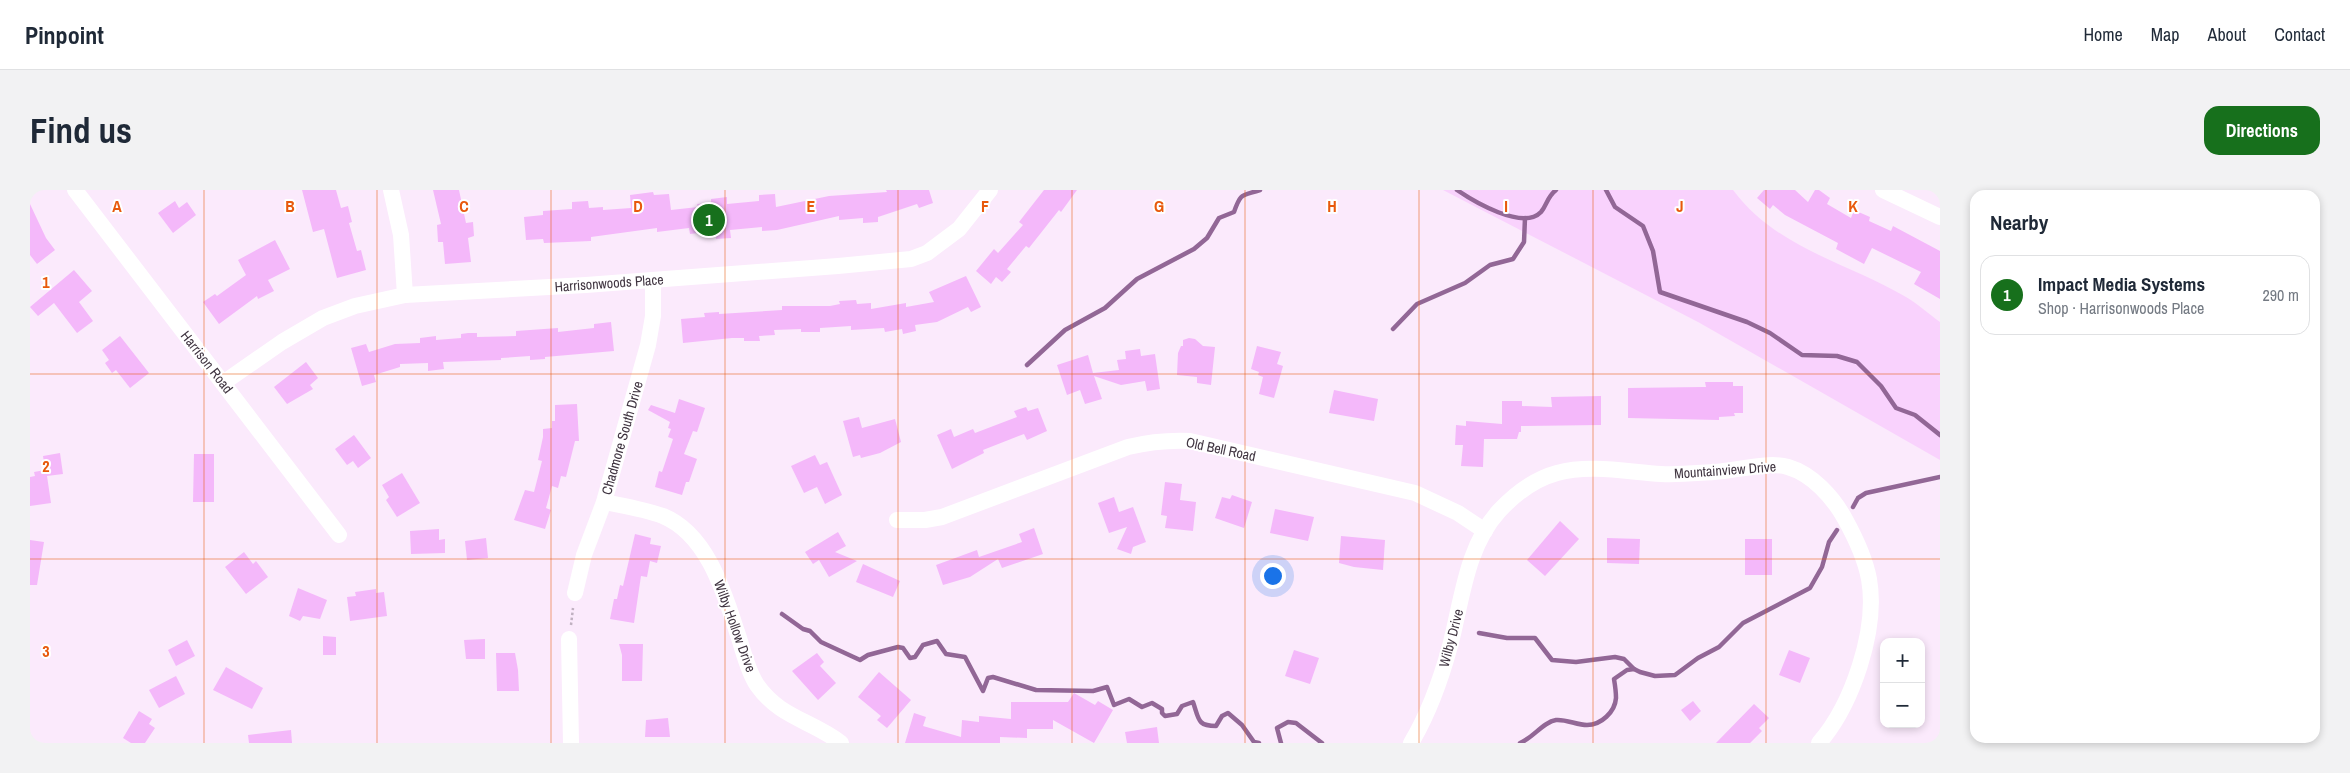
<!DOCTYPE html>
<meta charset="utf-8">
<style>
:root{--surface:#fff;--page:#f2f2f3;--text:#1f2937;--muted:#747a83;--line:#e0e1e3;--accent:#17701c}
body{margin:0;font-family:"Archivo Narrow",sans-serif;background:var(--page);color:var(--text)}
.controls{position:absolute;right:15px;bottom:15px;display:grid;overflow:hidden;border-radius:10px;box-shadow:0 2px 8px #0003}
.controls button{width:45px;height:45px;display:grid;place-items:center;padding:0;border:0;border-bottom:1px solid var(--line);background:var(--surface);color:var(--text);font:25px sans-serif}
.you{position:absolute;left:1242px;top:385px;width:18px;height:18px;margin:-12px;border:4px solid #fff;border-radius:50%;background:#1a73e8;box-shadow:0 0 0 8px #1a73e833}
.badge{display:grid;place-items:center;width:32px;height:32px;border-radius:50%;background:var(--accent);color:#fff;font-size:16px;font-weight:700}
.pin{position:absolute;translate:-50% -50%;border:2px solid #fff;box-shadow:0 1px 5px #0006}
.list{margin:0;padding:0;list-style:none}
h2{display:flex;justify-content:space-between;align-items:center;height:65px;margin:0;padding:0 20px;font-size:21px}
h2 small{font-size:16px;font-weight:400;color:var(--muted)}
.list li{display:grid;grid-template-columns:32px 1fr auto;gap:15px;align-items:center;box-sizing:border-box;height:80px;margin:0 10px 10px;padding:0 10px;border:1px solid var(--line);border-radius:15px}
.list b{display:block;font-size:19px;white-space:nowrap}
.list p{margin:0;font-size:16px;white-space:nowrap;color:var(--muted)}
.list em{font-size:16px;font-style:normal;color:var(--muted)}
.map{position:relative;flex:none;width:1910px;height:553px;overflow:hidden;border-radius:15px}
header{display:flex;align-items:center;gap:30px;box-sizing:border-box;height:70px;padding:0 25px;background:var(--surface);border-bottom:1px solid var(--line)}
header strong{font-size:24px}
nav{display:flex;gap:28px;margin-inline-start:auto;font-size:18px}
.intro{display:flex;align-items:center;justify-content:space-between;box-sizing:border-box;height:120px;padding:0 30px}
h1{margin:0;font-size:35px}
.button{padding:12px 22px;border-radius:15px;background:var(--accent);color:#fff;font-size:18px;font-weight:700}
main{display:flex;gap:30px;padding:0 30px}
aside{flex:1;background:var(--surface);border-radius:15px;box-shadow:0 2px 8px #0003}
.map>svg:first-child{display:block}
</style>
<header>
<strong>Pinpoint</strong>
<nav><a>Home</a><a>Map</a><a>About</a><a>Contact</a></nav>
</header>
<div class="intro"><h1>Find us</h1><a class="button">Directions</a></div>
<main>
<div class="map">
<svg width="1910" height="553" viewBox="0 0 1910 553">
<rect width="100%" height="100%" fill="#fbeafc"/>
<path fill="#f9d2fd" d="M1413,0H1703C1747,59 1817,72 1876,107C1888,114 1899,124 1910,132V270L1668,132Z"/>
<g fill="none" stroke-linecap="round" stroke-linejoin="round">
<g stroke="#926796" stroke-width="4.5">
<path d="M1427,0C1443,11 1493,41 1511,22C1517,15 1517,7 1526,0"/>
<polyline points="1576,0 1585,17 1613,36 1623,61 1630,102 1717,132 1740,143 1772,165 1807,166 1827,172 1851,196 1866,218 1885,225 1910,245"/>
<polyline points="1363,139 1387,114 1435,93 1460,75 1483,69 1494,52 1495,28"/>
<path d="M997,175L1035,140L1075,118L1107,89L1164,59L1177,48L1189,28L1204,22C1211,2 1212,6 1230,0"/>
<polyline points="1823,317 1828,308 1836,303 1910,287"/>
<path d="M752,424L773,439L780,441L791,452L830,470L838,465L868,457L873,458L880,468L885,467L893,455L907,451L916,464L935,467L953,501L958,488L963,487L1006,500L1063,501L1077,497L1084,515L1099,509L1112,517L1122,513L1132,519V523L1135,526L1147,524L1152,516L1163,512C1169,529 1167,536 1186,536L1192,526L1198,523L1212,535L1224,552L1229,553"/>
<polyline points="1449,443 1477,448 1505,448 1522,470 1546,472 1585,467 1594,469 1604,479 1610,482 1625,486 1645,485 1668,468 1689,457 1713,433 1780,398 1792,377 1799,352 1807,340"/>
<polyline points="1251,553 1247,538 1258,532 1266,533 1292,553"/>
<path d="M1490,553C1503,548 1513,532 1526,530C1536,529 1547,535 1557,535C1571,535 1585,522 1586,508C1586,502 1585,495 1584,489L1597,480L1604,479"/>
</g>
</g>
<g fill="#f4b8fa">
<polygon points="272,0 306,0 311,18 318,16 322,32 319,33 327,61 331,60 336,80 307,88 294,39 283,42"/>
<polygon points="403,0 429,0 436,33 443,32 444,46 438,48 441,72 415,74 413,52 408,52 407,35 411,34"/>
<polygon points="856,0 899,0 903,13 889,18 887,14 848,27 848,32 833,33 833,28 809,30 809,26 747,40 732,41 732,37 700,40 701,48 686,49 685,41 660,44 659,38 627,42 627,38 561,47 561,51 514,53 513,49 496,50 494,27 513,25 513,21 542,19 542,12 558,11 559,18 573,17 573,20 601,18 600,5 623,2 624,5 639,4 641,20 668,17 667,14 681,13 681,9 697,7 697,14 729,11 729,5 745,4 746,17 799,6 857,2"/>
<polygon points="1014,0 1047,0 1031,22 1029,20 999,58 996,56 977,79 981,82 972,92 966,87 961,94 946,81 964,59 968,63 993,35 989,32"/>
<polygon points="1734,0 1765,0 1778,12 1785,0 1789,0 1800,8 1797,14 1821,28 1824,20 1840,27 1839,31 1861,41 1863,36 1910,61 1910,109 1884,94 1891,82 1842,58 1834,74 1806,59 1808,53 1755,25 1743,15 1740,19 1727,8"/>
<polygon points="145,11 149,18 157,12 166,25 143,43 128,23"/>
<polygon points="0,14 16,48 25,60 7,74 0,65"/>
<polygon points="245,50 260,79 238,90 244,101 228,109 227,106 189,134 173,112 185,104 187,106 216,85 208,70"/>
<polygon points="44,80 62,101 49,112 63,131 47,143 24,113 8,126 0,117"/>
<polygon points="936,86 951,117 941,122 938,117 907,132 885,135 886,141 873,144 872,139 855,142 854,138 821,140 821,136 790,138 790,142 771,142 771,139 744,140 745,145 729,146 730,151 714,151 714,148 702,148 653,153 651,129 675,127 674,123 689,122 689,124 752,120 752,116 800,116 810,114 809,111 826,110 827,114 841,113 841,119 876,113 876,117 904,112 899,102"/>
<polygon points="581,132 584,161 515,167 515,169 500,170 500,166 471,168 471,170 413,172 414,179 398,181 398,173 370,174 370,177 344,185 346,192 332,196 321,158 336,154 339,162 365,154 390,153 390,148 406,146 406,150 431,148 431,144 438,143 447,143 447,147 486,146 486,141 528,138 528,142 564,138 564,134"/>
<polygon points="90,146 119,183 100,198 86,180 82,183 75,173 79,170 72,160"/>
<polygon points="1159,148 1165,149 1173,156 1185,157 1181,195 1167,193 1167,187 1147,185 1148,163 1151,156 1153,156 1153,150"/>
<polygon points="1227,156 1251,162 1247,174 1253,176 1244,208 1229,204 1233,187 1228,185 1229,182 1221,179"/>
<polygon points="1110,159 1111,166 1125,164 1130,199 1117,201 1115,191 1091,195 1064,186 1072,209 1055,214 1050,200 1037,205 1027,175 1058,165 1063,183 1089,180 1087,170 1096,169 1095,161"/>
<polygon points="276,172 288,188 280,195 283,199 257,214 244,197"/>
<polygon points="1675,192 1703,192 1703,196 1713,196 1713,223 1704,223 1705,226 1689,227 1689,230 1598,228 1598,198 1672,197 1676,197"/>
<polygon points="1304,200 1348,209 1344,231 1299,223"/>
<polygon points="1571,206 1571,235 1491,236 1491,242 1489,242 1487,249 1454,249 1453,277 1431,276 1433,255 1425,255 1426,235 1436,236 1436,231 1472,234 1472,211 1492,211 1492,216 1522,217 1521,207"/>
<polygon points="649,209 675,218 667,242 663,241 654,264 667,269 659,292 656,292 652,305 625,297 629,281 632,282 643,249 638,247 641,239 638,238 640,232 618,220 621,215 645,223"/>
<polygon points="547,214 549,251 545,251 536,287 531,286 528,298 522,296 516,318 521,320 515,339 484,330 495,300 504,302 512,271 508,270 513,247 513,239 522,238 522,231 525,231 525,215"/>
<polygon points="996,217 998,221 1008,218 1017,241 997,250 994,244 953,260 954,263 922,279 907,245 921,239 924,247 943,239 945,243 987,227 984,221"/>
<polygon points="829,227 832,238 865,229 871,252 850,263 831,268 830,265 823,267 813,231"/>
<polygon points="324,245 341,268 328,278 323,271 317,275 305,259"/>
<polygon points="30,263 33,284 17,286 21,313 0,316 0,287 5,286 4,282 15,280 13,266"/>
<polygon points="164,264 184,264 184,312 163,312"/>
<polygon points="785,265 790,275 797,272 812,305 795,314 787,297 774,303 761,276"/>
<polygon points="372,283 390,313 367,327 356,310 359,307 352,295"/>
<polygon points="1135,292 1152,294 1150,310 1166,312 1163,341 1135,338 1137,326 1131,325"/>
<polygon points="1202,305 1222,312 1214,338 1185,328 1192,307 1200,309"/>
<polygon points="1084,307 1089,322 1103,317 1116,352 1103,357 1101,364 1087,359 1097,337 1079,343 1068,313"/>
<polygon points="1245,319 1284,327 1278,351 1240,343"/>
<polygon points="1530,331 1549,349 1515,386 1497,370"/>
<polygon points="1004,338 1013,364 972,378 968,369 940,387 913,395 906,375 947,360 949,367 992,352 989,344"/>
<polygon points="409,339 409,350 415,349 415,363 381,364 380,341"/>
<polygon points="808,342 816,356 805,362 827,371 799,387 789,370 783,374 775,362"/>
<polygon points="605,344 621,348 620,354 631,356 627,373 620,371 617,387 611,386 604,433 580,429 584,409 587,409 590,395 593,396"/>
<polygon points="1311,346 1355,350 1353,380 1324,377 1309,373"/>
<polygon points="456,348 458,368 437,370 435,351"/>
<polygon points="1577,348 1610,349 1609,374 1577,373"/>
<rect x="1715" y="349" width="27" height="36"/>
<polygon points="0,350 14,352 7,395 0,395"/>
<polygon points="214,362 223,374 226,371 238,387 216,404 195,377"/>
<polygon points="833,374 870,391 863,407 826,392"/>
<polygon points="268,398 297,410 290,429 273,426 270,431 259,426"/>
<polygon points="346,399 346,403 354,402 357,426 320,431 317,407 326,406 325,402"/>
<polygon points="293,446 306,447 306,465 293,465"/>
<polygon points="455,449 455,469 436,469 434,450"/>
<polygon points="157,450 165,466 146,476 138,460"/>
<polygon points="589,454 613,454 612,491 592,491 592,465"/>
<polygon points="1264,460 1289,468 1280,494 1255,486"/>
<polygon points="1759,460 1780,468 1770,493 1749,485"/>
<polygon points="466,463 485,463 488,480 489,501 467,501"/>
<polygon points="787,463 794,472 790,476 806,493 788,510 762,481"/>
<polygon points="196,477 233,498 222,519 183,500"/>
<polygon points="849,482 881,510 857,538 847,530 851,526 828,507"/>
<polygon points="146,486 155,504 129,518 119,500"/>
<polygon points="1044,503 1065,515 1068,511 1083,520 1064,553 1023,530 1023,539 997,539 997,548 970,547 970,553 875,553 884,523 896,527 893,536 931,547 932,530 949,532 949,526 981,529 981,512 1038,512"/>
<polygon points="1663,511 1671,521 1660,531 1651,520"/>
<polygon points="1724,514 1739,528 1729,538 1732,541 1720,553 1686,553"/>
<polygon points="109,521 122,529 119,534 125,538 115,553 101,553 93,548"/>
<polygon points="638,528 640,547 615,547 616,530"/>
<polygon points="1127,537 1129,553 1097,553 1095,542"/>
<polygon points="261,540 262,553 219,553 218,545"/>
</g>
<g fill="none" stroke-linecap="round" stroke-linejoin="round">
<polyline stroke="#c0b1c1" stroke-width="2.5" stroke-dasharray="2.5 2.5" stroke-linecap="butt" points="541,435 543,418"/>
<g stroke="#fff" stroke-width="16">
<polyline points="45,0 309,345"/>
<polyline points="361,0 371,45 375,105"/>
<polyline points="1853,0 1910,27"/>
<polyline points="193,193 252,152 293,128 325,116 375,105 556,95 808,76 881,69 897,63 929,39 960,0"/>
<path d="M574,312C594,316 614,319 633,326C677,344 694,402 707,442C713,459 717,480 727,495C750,528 781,530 811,553"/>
<path d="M867,330H895L912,327L1098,257C1119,252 1138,250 1160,251L1385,303L1428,323L1455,341"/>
<polyline points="545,403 554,365 574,312 618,155 623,126 623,90"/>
<polyline points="539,449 541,553"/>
<path d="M1381,553C1399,523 1411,489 1420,456C1432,411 1436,357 1469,321C1484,305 1505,289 1527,283C1560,274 1598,282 1631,284C1649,285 1667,283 1684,282C1705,281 1738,271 1758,277C1782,284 1803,307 1815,329C1825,347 1835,368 1839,389C1848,440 1822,515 1789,553"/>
</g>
</g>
<path fill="none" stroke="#e8590c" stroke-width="1" stroke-opacity="0.55" d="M174,0V553M347,0V553M521,0V553M695,0V553M868,0V553M1042,0V553M1215,0V553M1389,0V553M1563,0V553M1736,0V553M0,184H1910M0,369H1910"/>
<g text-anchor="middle" stroke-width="4" stroke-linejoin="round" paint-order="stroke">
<g font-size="14" fill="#403541" stroke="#fff">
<text transform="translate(579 93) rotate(-4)" y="5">Harrisonwoods Place</text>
<text transform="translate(177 172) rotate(52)" y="5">Harrison Road</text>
<text transform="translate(592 248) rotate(-74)" y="5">Chadmore South Drive</text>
<text transform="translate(1191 259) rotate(12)" y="5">Old Bell Road</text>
<text transform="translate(1695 280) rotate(-4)" y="5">Mountainview Drive</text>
<text transform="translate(705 436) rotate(70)" y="5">Wilby Hollow Drive</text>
<text transform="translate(1421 448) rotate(-75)" y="5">Wilby Drive</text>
</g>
</g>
<g font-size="16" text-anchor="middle" font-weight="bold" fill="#e8590c" stroke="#fff" stroke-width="4" stroke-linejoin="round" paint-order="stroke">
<text x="87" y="22">A</text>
<text x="260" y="22">B</text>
<text x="434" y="22">C</text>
<text x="608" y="22">D</text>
<text x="781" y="22">E</text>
<text x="955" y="22">F</text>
<text x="1129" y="22">G</text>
<text x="1302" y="22">H</text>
<text x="1476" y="22">I</text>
<text x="1650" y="22">J</text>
<text x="1823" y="22">K</text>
<text x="16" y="98">1</text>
<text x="16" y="282">2</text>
<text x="16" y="467">3</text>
</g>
</svg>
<div class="controls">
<button>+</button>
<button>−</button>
</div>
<div class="you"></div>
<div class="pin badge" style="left:679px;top:30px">1</div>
</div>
<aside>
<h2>Nearby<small></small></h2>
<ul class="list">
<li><span class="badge">1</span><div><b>Impact Media Systems</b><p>Shop · Harrisonwoods Place</p></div><em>290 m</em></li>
</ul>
</aside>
</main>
